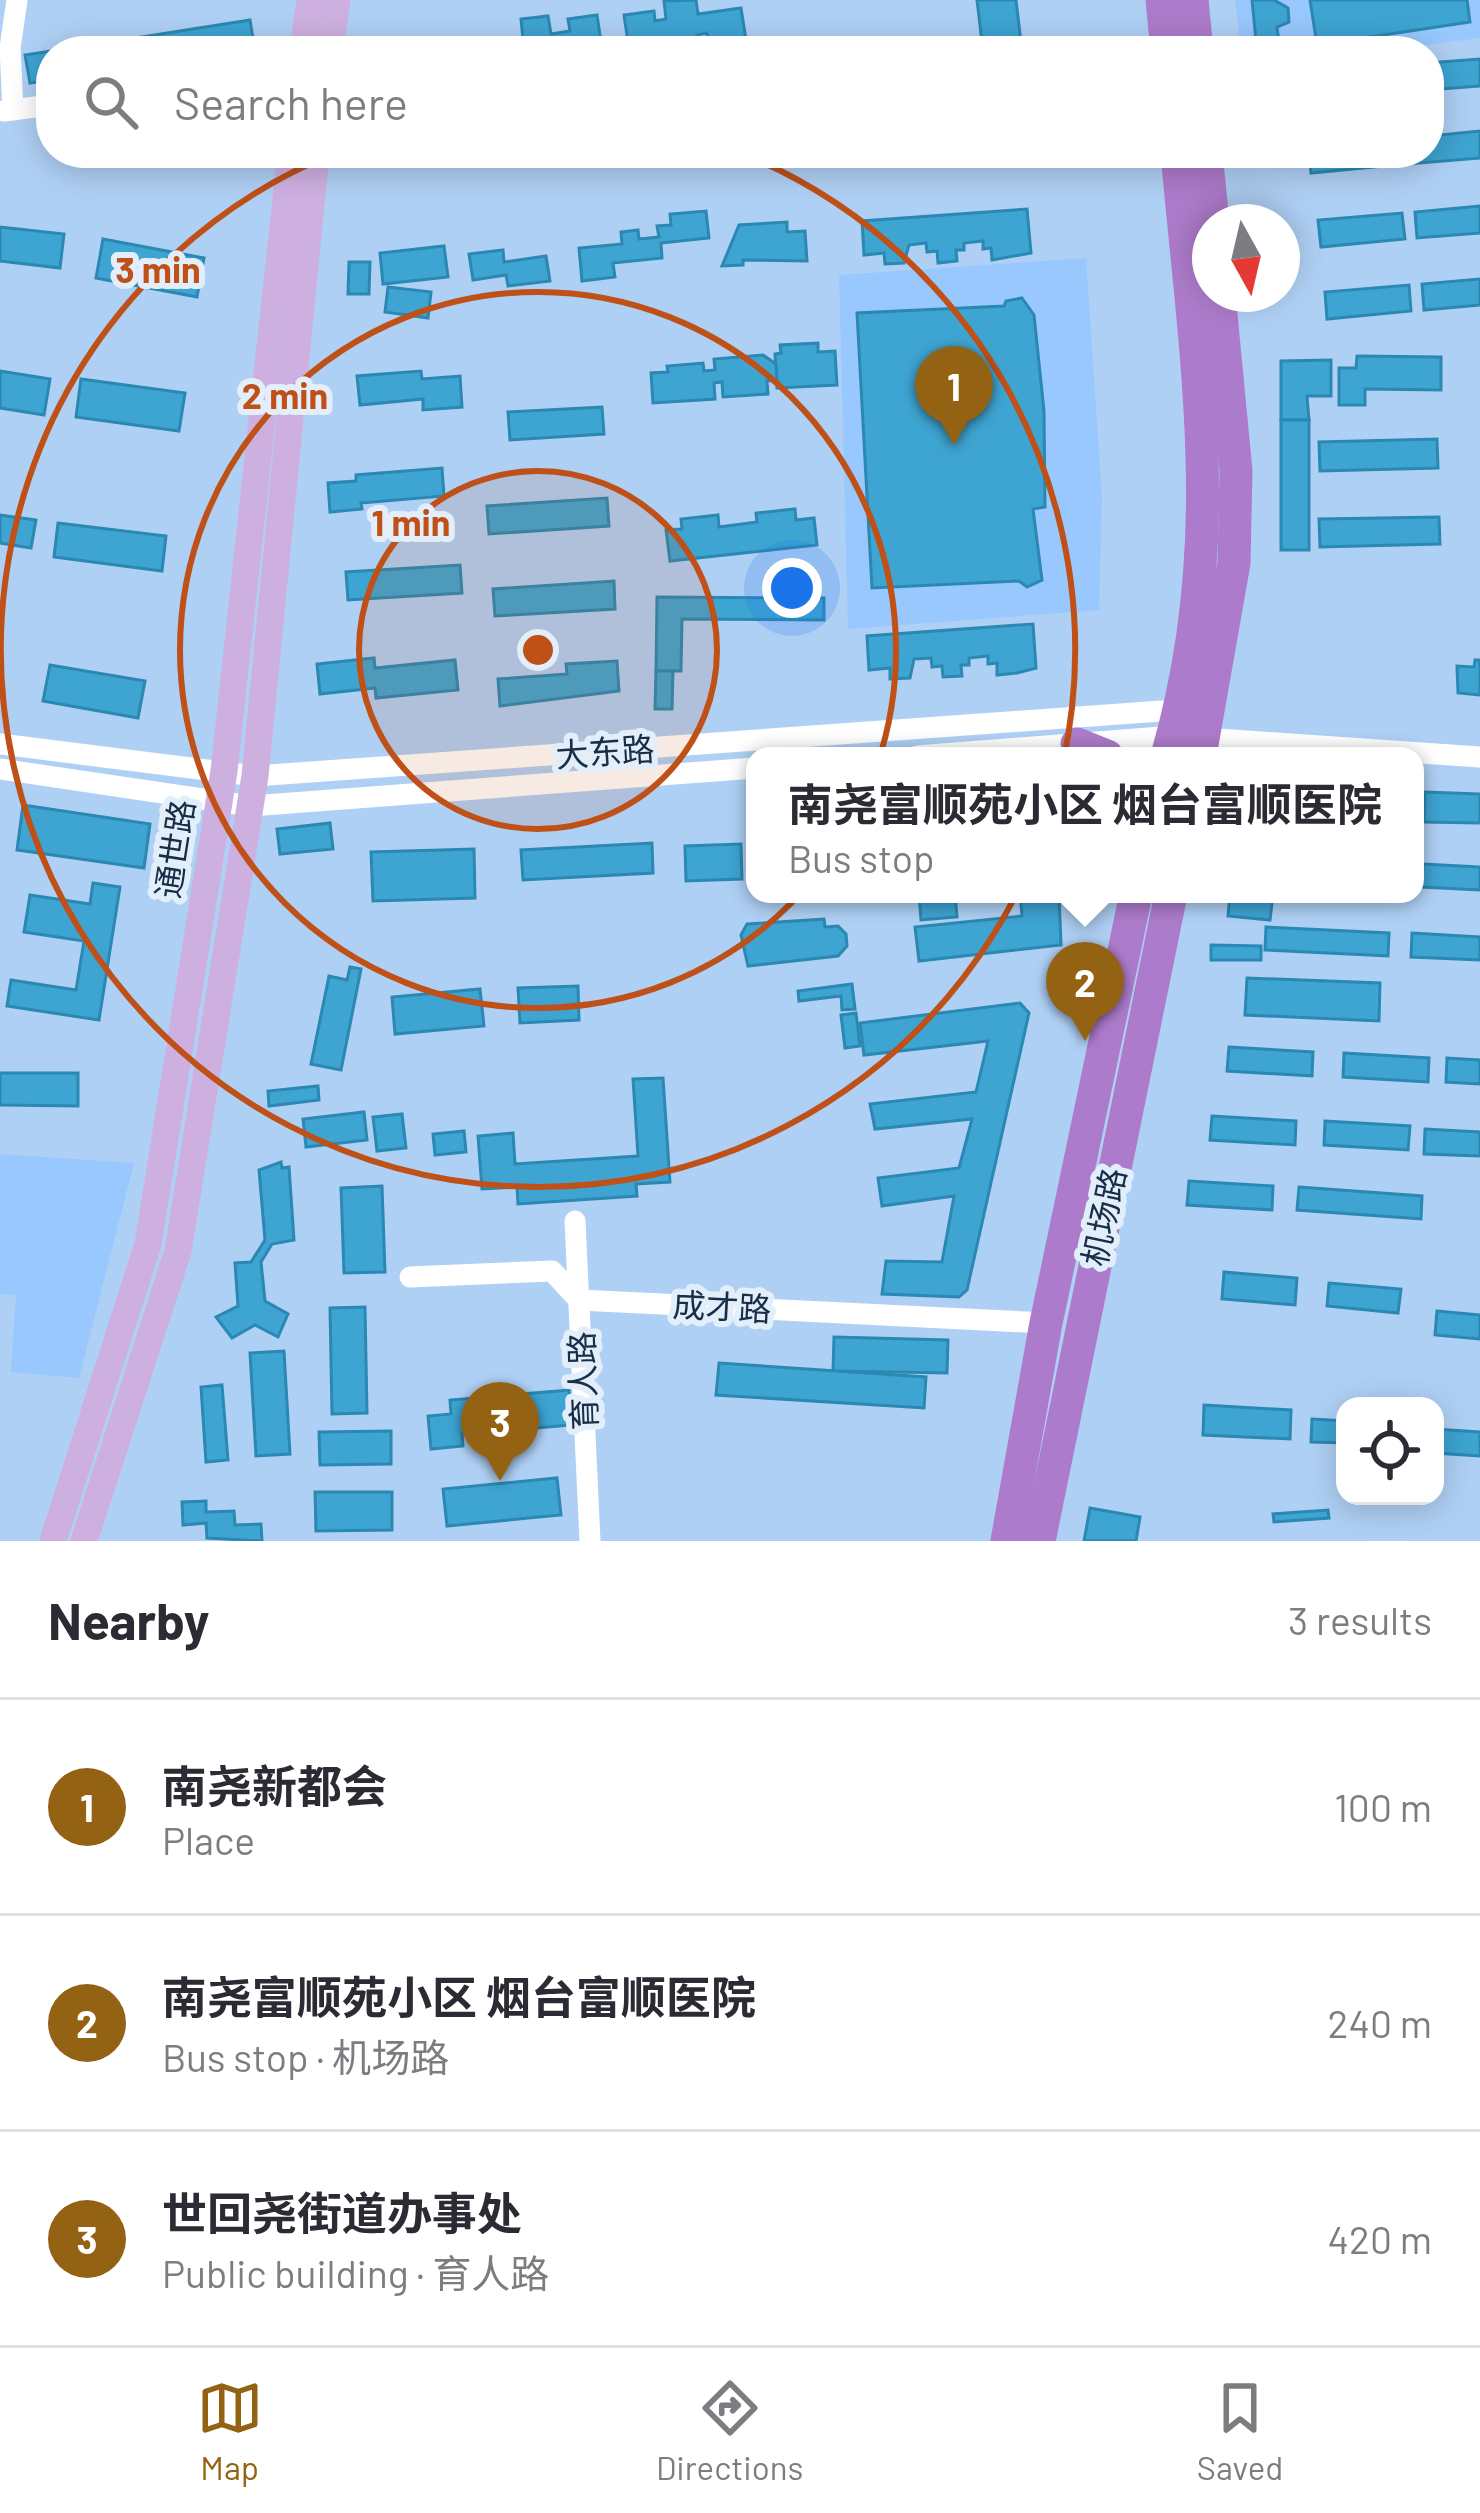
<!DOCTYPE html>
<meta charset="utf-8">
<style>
:root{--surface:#fff;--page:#f7f7f7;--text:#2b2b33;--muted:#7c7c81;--line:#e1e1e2;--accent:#946213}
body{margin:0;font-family:Barlow,"Noto Sans SC",sans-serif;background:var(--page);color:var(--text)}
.controls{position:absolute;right:36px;bottom:36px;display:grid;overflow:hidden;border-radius:24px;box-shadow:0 6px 30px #0003}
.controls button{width:108px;height:108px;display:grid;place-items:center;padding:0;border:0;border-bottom:3px solid var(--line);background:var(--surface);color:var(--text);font:60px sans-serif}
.compass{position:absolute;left:1192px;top:204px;width:108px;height:108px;border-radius:50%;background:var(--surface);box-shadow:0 6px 30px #0003;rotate:172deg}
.you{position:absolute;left:792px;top:588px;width:42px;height:42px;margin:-30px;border:9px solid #fff;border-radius:50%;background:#1a73e8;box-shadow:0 0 0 18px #1a73e833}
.badge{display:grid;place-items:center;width:78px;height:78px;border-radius:50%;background:var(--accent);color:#fff;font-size:39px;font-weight:700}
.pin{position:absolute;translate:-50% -99px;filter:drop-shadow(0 3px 6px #0008)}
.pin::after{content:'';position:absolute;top:63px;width:42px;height:36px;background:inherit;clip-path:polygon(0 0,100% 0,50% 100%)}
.popup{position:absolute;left:746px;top:747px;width:678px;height:156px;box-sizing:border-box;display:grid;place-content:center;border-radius:24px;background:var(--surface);filter:drop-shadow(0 3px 9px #0005);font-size:39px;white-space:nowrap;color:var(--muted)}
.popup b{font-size:45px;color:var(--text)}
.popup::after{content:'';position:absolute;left:50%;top:100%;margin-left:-24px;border:24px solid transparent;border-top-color:var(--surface)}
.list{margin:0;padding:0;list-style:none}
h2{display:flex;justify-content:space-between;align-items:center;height:156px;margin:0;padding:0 48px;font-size:51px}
h2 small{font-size:39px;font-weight:400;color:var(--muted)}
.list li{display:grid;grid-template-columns:78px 1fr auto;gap:36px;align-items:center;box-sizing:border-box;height:216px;padding:0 48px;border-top:3px solid var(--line)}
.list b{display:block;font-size:45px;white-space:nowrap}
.list p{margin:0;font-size:39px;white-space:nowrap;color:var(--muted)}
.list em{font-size:39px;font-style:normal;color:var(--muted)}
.icon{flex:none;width:66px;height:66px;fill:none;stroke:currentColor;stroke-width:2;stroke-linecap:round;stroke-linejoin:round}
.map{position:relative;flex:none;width:1480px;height:1541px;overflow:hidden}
.search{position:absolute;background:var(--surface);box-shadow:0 6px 30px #0003;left:36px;right:36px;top:36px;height:132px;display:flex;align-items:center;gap:30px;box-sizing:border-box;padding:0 42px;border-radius:48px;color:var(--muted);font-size:45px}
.sheet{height:804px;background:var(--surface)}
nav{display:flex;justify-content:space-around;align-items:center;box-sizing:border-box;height:168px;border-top:3px solid var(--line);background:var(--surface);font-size:33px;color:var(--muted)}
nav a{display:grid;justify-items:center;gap:6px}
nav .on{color:var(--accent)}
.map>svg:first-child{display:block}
</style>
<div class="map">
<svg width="1480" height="1541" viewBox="0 0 1480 1541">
<rect width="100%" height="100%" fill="#afd0f5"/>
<g fill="#98c8fe">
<polygon points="1235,0 1480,0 1480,38 1378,51 1241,51"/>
<polygon points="1086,258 1102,497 1099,610 848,629 839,275"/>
<polygon points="0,1154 134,1163 79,1378 11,1372 16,1295 0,1294"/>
</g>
<g fill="#3ea4d2" stroke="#2b88b2" stroke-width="3">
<polygon points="696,0 698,14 741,8 746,40 708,45 707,33 697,35 698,40 629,49 624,15 654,11 655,21 666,19 664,1"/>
<polygon points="977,0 1016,0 1022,51 983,51"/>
<polygon points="1252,0 1274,0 1288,8 1289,22 1277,27 1280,50 1257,51"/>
<polygon points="1310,0 1467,0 1470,22 1317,45"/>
<polygon points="597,15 602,49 491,51 490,43 523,39 521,19 548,16 551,34 570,31 568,19"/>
<polygon points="250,20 255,51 112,51 110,42"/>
<polygon points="51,51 51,80 30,83 25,55"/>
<polygon points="1480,59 1480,86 1429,90 1429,63"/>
<polygon points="1480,131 1480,158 1408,164 1407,153 1429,153 1429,136"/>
<polygon points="1309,153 1394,153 1395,165 1311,173"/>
<polygon points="1480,206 1480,233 1417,238 1415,212"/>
<polygon points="1027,209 1031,253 992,260 991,248 983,249 983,241 964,243 964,250 956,250 957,261 938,263 937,251 927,252 926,243 909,245 904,263 885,264 884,253 864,255 862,221"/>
<polygon points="706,211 709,238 661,243 662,258 613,263 615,277 582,281 579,248 622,244 621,232 638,230 639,239 659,237 657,226 671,225 670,214"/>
<polygon points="1402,213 1405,239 1321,247 1318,220"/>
<polygon points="787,222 787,232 805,231 807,261 743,260 743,265 722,266 739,225"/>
<polygon points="0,227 64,234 60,268 0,261"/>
<polygon points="103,239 204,258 197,297 96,278"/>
<polygon points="444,246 448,277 383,284 380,253"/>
<polygon points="503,250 504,262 546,256 550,281 508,286 506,275 473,280 469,254"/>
<polygon points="349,262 370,262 369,294 348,294"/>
<polygon points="1480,279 1480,305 1424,310 1422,284"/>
<polygon points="1409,285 1411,311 1327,319 1325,292"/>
<polygon points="388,287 431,292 428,318 385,312"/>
<polygon points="1022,298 1034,315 1044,411 1045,507 1033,509 1042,580 1027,587 1019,581 872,588 857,313 1004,306 1006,301"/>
<polygon points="818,343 818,352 835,351 837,385 777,388 775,354 781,353 780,345"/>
<polygon points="763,355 776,364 777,380 767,381 768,394 723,397 722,382 714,383 715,399 653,403 651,373 668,372 667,366 703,363 704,371 715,370 714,359"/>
<polygon points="1357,356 1441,357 1441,390 1365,389 1365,405 1339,405 1339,368 1356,368"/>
<polygon points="1331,360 1331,396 1307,396 1309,420 1281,420 1281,361"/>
<polygon points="0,371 50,379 44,415 0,408"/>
<polygon points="421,371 422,379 460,376 462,407 423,410 423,399 360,405 357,376"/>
<polygon points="81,379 185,393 179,431 76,417"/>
<polygon points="602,407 604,434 510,440 508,412"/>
<rect x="1281" y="420" width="28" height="130"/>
<polygon points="1437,439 1438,468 1320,471 1319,442"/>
<polygon points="442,468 444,496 361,503 362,509 330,512 328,483 356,481 356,475"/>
<polygon points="607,498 609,526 489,534 487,506"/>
<polygon points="795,509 796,520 814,518 817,545 670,561 666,530 682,529 681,519 718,515 719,527 757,522 756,513"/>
<polygon points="0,515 36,520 31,548 0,543"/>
<polygon points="1439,517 1440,544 1320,547 1319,519"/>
<polygon points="58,523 166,536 162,571 54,557"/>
<polygon points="460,565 462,593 348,600 346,572"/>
<polygon points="614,581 615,609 495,616 493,589"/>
<polygon points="657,597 824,598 824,620 682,619 681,671 656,671"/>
<polygon points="1033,624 1036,668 1017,673 997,675 997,663 988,664 988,656 969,658 969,665 961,665 962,676 943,677 942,666 932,667 931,658 914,659 910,678 890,679 890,668 869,670 867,636"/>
<polygon points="374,658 375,668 455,660 458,690 376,698 375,688 320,694 317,664"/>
<polygon points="1475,660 1480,660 1480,695 1458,693 1457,666 1474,667"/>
<polygon points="617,661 619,691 500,706 498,679 567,674 566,664"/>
<polygon points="50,665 145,681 138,718 43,701"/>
<polygon points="656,671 673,671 672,709 655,709"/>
<polygon points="1425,792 1480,794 1480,823 1424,822"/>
<polygon points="23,805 150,824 144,868 17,850"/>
<polygon points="330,823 333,849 280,854 277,829"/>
<polygon points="652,843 653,873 523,880 521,850"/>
<polygon points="741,844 742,879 686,881 685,846"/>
<polygon points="474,849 475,898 373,901 371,852"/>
<polygon points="1423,864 1480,867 1480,890 1422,887"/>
<polygon points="93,883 120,887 99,1020 7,1006 11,980 76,990 84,941 24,932 30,895 90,904"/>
<polygon points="919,894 955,894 957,917 921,920"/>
<polygon points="1020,894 1059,894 1061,945 919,961 915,927 1022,916"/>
<polygon points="1230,894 1273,894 1270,920 1228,916"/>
<polygon points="824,919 825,927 838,926 846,934 847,946 838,956 748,966 741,935 747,924"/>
<polygon points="1266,927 1389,933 1388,956 1265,950"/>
<polygon points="1412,933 1480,937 1480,960 1411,957"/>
<polygon points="1211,945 1261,946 1261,960 1211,960"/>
<polygon points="350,967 361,969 341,1070 311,1064 329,976 347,980"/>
<polygon points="1247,978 1380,983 1379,1021 1245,1015"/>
<polygon points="852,984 855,1009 842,1010 841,996 799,1001 798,991"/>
<polygon points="578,986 579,1020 520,1023 518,988"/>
<polygon points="480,989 484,1026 395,1034 392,997"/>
<polygon points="1020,1003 1029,1013 967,1290 959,1297 882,1294 886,1261 942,1262 954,1196 882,1206 878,1178 959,1168 972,1119 875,1129 870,1104 976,1092 988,1041 864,1055 860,1023"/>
<polygon points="856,1013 860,1046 845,1048 841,1015"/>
<polygon points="1229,1047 1313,1052 1312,1076 1227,1071"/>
<polygon points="1344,1053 1429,1058 1428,1082 1343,1077"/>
<polygon points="1447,1058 1480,1060 1480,1084 1446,1082"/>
<polygon points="0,1073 78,1073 78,1106 0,1105"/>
<polygon points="663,1078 670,1182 636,1184 637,1196 518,1204 517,1187 482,1189 478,1136 513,1133 515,1164 638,1156 633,1079"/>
<polygon points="318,1086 319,1100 269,1106 268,1091"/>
<polygon points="364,1112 367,1140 306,1147 303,1119"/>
<polygon points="402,1114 406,1148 377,1151 373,1117"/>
<polygon points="1212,1116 1296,1121 1295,1145 1210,1140"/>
<polygon points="1325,1121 1410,1126 1408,1150 1324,1145"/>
<polygon points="1425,1129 1480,1132 1480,1156 1424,1154"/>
<polygon points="464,1131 466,1152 435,1155 433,1134"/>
<polygon points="281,1162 282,1168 289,1167 294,1240 272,1244 261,1262 265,1301 288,1314 278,1337 255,1325 232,1338 216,1317 238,1306 235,1263 251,1262 265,1240 259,1170"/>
<polygon points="1189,1181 1273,1186 1272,1210 1187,1205"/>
<polygon points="382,1186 385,1272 344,1273 341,1188"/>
<polygon points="1299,1187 1422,1196 1421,1219 1297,1210"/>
<polygon points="1224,1272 1297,1278 1295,1305 1222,1299"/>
<polygon points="1329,1283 1401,1289 1398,1313 1327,1306"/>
<polygon points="365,1307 367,1413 332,1414 330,1308"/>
<polygon points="1437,1311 1480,1315 1480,1339 1435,1335"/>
<polygon points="834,1337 948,1340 947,1373 833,1371"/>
<polygon points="284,1351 290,1454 256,1456 250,1353"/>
<polygon points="719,1363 926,1377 924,1408 716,1395"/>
<polygon points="222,1385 228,1460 206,1462 201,1387"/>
<polygon points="569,1390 572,1425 513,1430 513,1441 478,1444 478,1433 462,1434 463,1446 431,1449 428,1416 451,1414 450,1400"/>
<polygon points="1204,1405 1291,1410 1290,1439 1203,1435"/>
<polygon points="1312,1419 1345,1421 1345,1443 1311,1442"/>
<polygon points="1435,1429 1480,1432 1480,1456 1435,1453"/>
<polygon points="391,1431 391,1464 320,1465 319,1432"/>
<polygon points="557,1478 561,1515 447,1526 443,1489"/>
<polygon points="315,1492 392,1492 392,1530 316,1531"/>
<polygon points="206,1501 206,1512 234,1511 235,1525 261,1524 262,1541 207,1538 206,1523 183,1525 182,1502"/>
<polygon points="1090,1508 1140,1517 1136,1541 1084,1541"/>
<polygon points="1328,1510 1329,1518 1274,1522 1273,1514"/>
</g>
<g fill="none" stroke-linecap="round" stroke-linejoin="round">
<g stroke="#fff" stroke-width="21">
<polyline points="13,110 10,48 17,0"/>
<polyline points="4,111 51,105"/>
<polyline points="0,744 255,776 1189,709"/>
<polyline points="917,756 1174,736 1480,757"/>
<polyline points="0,769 250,806 755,768"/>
<polyline points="575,1221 590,1541"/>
<polyline points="410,1277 552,1271 579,1300 1046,1323"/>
</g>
<g stroke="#ceb0e0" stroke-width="27">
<polyline points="303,51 310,0"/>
<polyline points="330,51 337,0"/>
<polyline points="53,1541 148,1244 224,771 291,153"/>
<polyline points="84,1541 178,1251 255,776 316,153"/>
</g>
<g stroke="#ad7bcb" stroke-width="33">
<polyline points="1162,0 1167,51"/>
<polyline points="1192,0 1197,51"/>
<polyline points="1206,153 1213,222"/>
<polyline points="1077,744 1107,756"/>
<path d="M1167,756C1228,545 1196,366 1177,153"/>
<polyline points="1200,756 1234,563 1236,471 1219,294"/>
<polyline points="1007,1541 1046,1323 1136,894"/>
<polyline points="1039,1541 1171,894"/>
</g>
</g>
<circle cx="538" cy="650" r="179" fill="#be5018" fill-opacity=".12"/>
<g fill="none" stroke="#be5018" stroke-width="6">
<circle cx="538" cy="650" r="179"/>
<circle cx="538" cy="650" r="358"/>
<path d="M744 154A537 537 0 1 1 332 154"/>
</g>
<g text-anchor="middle" stroke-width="12" stroke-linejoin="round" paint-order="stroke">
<g font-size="33" fill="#182e47" stroke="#e3eefb">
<text transform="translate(605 752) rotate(-4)" y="12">大东路</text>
<text transform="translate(175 849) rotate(-81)" y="12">通世路</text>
<text transform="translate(1104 1217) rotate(-78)" y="12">机场路</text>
<text transform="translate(722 1307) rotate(3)" y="12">成才路</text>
<text transform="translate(583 1381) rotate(-92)" y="12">育人路</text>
</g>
</g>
<circle cx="538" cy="650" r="18" fill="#be5018" stroke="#e3eefb" stroke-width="6"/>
<g font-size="36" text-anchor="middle" font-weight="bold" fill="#be5018" stroke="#e3eefb" stroke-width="12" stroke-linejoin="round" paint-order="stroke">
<text x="158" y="283">3 min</text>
<text x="285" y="409">2 min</text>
<text x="411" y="536">1 min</text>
</g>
</svg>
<div class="controls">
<button><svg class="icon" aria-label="locate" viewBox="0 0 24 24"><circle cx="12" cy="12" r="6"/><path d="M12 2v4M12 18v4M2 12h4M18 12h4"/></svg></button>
</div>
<svg class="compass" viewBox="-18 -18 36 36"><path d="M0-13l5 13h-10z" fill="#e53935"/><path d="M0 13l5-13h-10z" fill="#7c7c81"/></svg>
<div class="you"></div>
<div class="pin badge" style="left:954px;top:445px">1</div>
<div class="pin badge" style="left:1085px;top:1041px">2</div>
<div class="popup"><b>南尧富顺苑小区 烟台富顺医院</b>Bus stop</div>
<div class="pin badge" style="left:500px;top:1481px">3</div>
<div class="search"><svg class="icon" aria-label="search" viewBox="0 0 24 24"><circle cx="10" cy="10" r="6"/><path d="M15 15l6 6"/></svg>Search here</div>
</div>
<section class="sheet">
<h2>Nearby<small>3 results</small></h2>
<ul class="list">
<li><span class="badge">1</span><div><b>南尧新都会</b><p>Place</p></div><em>100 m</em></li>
<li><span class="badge">2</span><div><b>南尧富顺苑小区 烟台富顺医院</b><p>Bus stop · 机场路</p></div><em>240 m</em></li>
<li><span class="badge">3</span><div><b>世回尧街道办事处</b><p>Public building · 育人路</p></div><em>420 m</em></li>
</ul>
</section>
<nav>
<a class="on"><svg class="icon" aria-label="map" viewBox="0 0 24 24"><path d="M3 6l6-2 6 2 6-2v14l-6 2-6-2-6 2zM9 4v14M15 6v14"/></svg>Map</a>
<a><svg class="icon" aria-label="directions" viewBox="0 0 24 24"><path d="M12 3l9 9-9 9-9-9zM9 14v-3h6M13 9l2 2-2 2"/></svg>Directions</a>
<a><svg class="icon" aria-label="saved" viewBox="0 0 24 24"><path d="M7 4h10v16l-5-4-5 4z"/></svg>Saved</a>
</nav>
